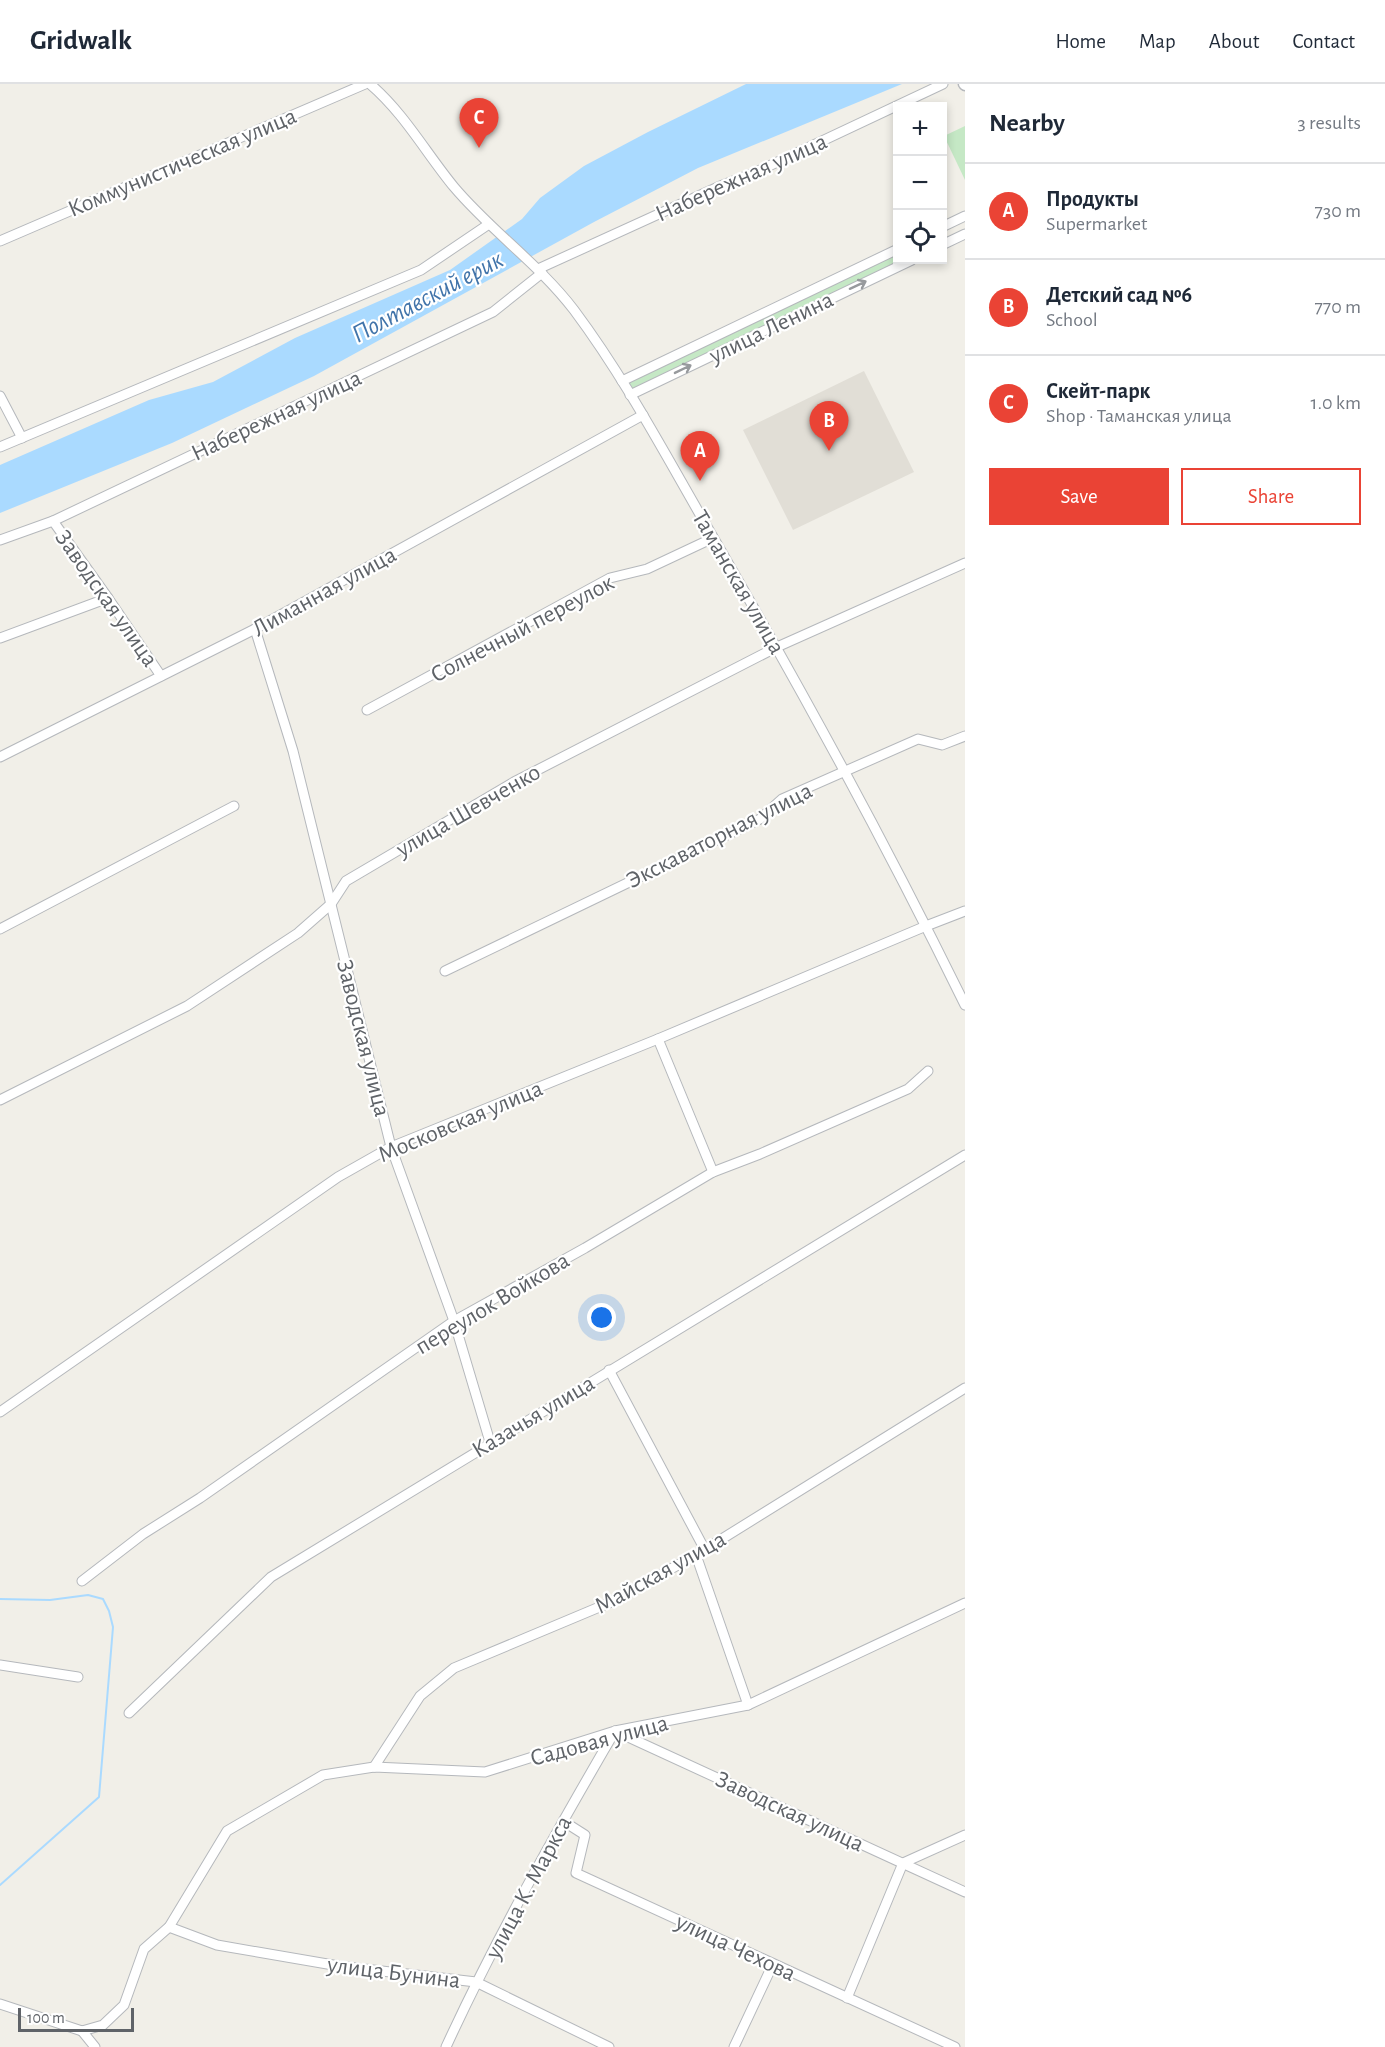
<!DOCTYPE html>
<meta charset="utf-8">
<style>
:root{--surface:#fff;--page:#f6f6f7;--text:#1f2937;--muted:#747a83;--line:#e0e1e3;--accent:#ea4335}
body{margin:0;font-family:"Alegreya Sans",sans-serif;background:var(--page);color:var(--text)}
.controls{position:absolute;right:18px;top:18px;display:grid;overflow:hidden;border-radius:0px;box-shadow:0 3px 9px #0003}
.controls button{width:54px;height:54px;display:grid;place-items:center;padding:0;border:0;border-bottom:2px solid var(--line);background:var(--surface);color:var(--text);font:30px sans-serif}
.scale{position:absolute;left:18px;bottom:15px;width:116px;box-sizing:border-box;padding-left:6px;border:3px solid #5f6368;border-top:0;font-size:16px;line-height:21px;white-space:nowrap;color:#5f6368;-webkit-text-stroke:4px #fff;paint-order:stroke}
.you{position:absolute;left:602px;top:1234px;width:21px;height:21px;margin:-15px;border:4px solid #fff;border-radius:50%;background:#1a73e8;box-shadow:0 0 0 9px #1a73e833}
.badge{display:grid;place-items:center;width:39px;height:39px;border-radius:50%;background:var(--accent);color:#fff;font-size:20px;font-weight:700}
.pin{position:absolute;translate:-50% -50px;filter:drop-shadow(0 2px 3px #0008)}
.pin::after{content:'';position:absolute;top:32px;width:21px;height:18px;background:inherit;clip-path:polygon(0 0,100% 0,50% 100%)}
.list{margin:0;padding:0;list-style:none}
h2{display:flex;justify-content:space-between;align-items:center;height:78px;margin:0;padding:0 24px;font-size:26px}
h2 small{font-size:20px;font-weight:400;color:var(--muted)}
.list li{display:grid;grid-template-columns:39px 1fr auto;gap:18px;align-items:center;box-sizing:border-box;height:96px;padding:0 24px;border-top:2px solid var(--line)}
.list b{display:block;font-size:22px;white-space:nowrap}
.list p{margin:0;font-size:20px;white-space:nowrap;color:var(--muted)}
.list em{font-size:20px;font-style:normal;color:var(--muted)}
.actions{display:flex;gap:12px;padding:18px 24px}
.actions a{flex:1;padding:14px 0;border:2px solid var(--accent);border-radius:0px;text-align:center;font-size:21px;color:var(--accent)}
.actions .main{background:var(--accent);color:#fff}
.icon{flex:none;width:33px;height:33px;fill:none;stroke:currentColor;stroke-width:2;stroke-linecap:round;stroke-linejoin:round}
.map{position:relative;flex:none;width:965px;height:1963px;overflow:hidden}
header{display:flex;align-items:center;gap:36px;box-sizing:border-box;height:84px;padding:0 30px;background:var(--surface);border-bottom:2px solid var(--line)}
header strong{font-size:28px}
nav{display:flex;gap:33px;margin-inline-start:auto;font-size:21px}
main{display:flex}
aside{flex:1;background:var(--surface)}
.map>svg:first-child{display:block}
</style>
<header>
<strong>Gridwalk</strong>
<nav><a>Home</a><a>Map</a><a>About</a><a>Contact</a></nav>
</header>
<main>
<div class="map">
<svg width="965" height="1963" viewBox="0 0 965 1963">
<rect width="100%" height="100%" fill="#f1efe8"/>
<polygon fill="#e1ded6" points="864,287 914,388 793,446 743,346"/>
<g fill="#c5e8c5">
<polygon points="965,42 965,96 944,52"/>
<polygon points="897,166 898,176 915,176 631,308 624,298"/>
</g>
<polygon fill="#aadaff" points="746,0 902,0 698,84 594,138 314,292 172,359 0,429 0,381 149,316 213,298 295,254 450,186 522,135 540,114 584,82 648,48"/>
<g fill="none" stroke-linecap="round" stroke-linejoin="round">
<polyline stroke="#aadaff" stroke-width="2" points="0,1515 50,1516 88,1511 103,1515 109,1527 113,1543 99,1713 0,1801"/>
<g stroke="#b5b8bc" stroke-width="11">
<g id="minor">
<path d="M370,0C404,29 426,69 454,103C491,147 539,180 574,226C627,297 668,376 713,453C802,606 887,762 965,921"/>
<polyline points="942,143 965,132"/>
<polyline points="0,157 365,0"/>
<polyline points="942,161 965,150"/>
<polyline points="538,185 718,103 754,89 943,0"/>
<polyline points="622,297 898,165"/>
<polyline points="630,311 912,176"/>
<polyline points="0,312 22,354"/>
<polyline points="0,363 421,186 489,140"/>
<polyline points="53,437 108,514 161,592"/>
<polyline points="0,456 53,437 493,228 542,189"/>
<polyline points="255,545 293,667 391,1063 454,1237 490,1358"/>
<polyline points="0,554 108,514"/>
<polyline points="367,626 610,494 647,485 713,454"/>
<polyline points="0,673 255,545 643,331"/>
<polyline points="0,845 234,722"/>
<polyline points="445,887 760,735 782,715 918,655 942,661 965,652"/>
<polyline points="658,955 713,1088"/>
<polyline points="0,1016 187,922 298,849 331,820 346,797 514,698 777,563 965,479"/>
<polyline points="609,1286 705,1466"/>
<polyline points="0,1328 338,1093 391,1063 658,955 926,842 965,827"/>
<polyline points="696,1471 748,1621"/>
<polyline points="82,1497 143,1450 200,1414 454,1237 585,1164 713,1088 760,1070 908,1005 928,987"/>
<polyline points="0,1581 78,1593"/>
<polyline points="129,1629 271,1493 965,1071"/>
<polyline points="374,1683 420,1612 454,1584 609,1519 696,1471 965,1304"/>
<polyline points="563,1737 585,1751 576,1789 955,1963"/>
<polyline points="169,1843 217,1861 339,1882 476,1898 609,1963"/>
<polyline points="847,1914 903,1779 965,1751"/>
<polyline points="0,1920 82,1947"/>
<polyline points="82,1947 103,1941 124,1921 144,1865 169,1843 227,1747 323,1691 374,1683 485,1688 615,1647 748,1621 965,1519"/>
<polyline points="82,1947 95,1963"/>
<path d="M446,1963C496,1854 555,1750 615,1647L965,1808"/>
<polyline points="734,1963 773,1880"/>
</g>
</g>
<g stroke="#b5b8bc" stroke-width="13">
<polyline id="tertiary" points="964,0 965,1"/>
</g>
<use href="#minor" stroke="#fff" stroke-width="9"/>
<use href="#tertiary" stroke="#fff" stroke-width="10"/>
</g>
<defs><path id="oneway-shaft" d="M-6 0H5M1.5-3L5.5 0L1.5 3" fill="none" stroke-width="1.6" stroke-linecap="round" stroke-linejoin="round" transform="scale(1.5)"/></defs>
<g stroke="#979a9d">
<use href="#oneway-shaft" transform="translate(858 201) rotate(-25)"/>
<use href="#oneway-shaft" transform="translate(683 285) rotate(-26)"/>
</g>
<g text-anchor="middle" stroke-width="4.5" stroke-linejoin="round" paint-order="stroke">
<g font-size="24" fill="#5f6368" stroke="#fff">
<text transform="translate(182 78) rotate(-23)" y="8">Коммунистическая улица</text>
<text transform="translate(741 93) rotate(-24)" y="8">Набережная улица</text>
<text transform="translate(771 243) rotate(-26)" y="8">улица Ленина</text>
<text transform="translate(276 331) rotate(-25)" y="8">Набережная улица</text>
<text transform="translate(739 498) rotate(60)" y="8">Таманская улица</text>
<text transform="translate(324 507) rotate(-29)" y="8">Лиманная улица</text>
<text transform="translate(107 514) rotate(55)" y="8">Заводская улица</text>
<text transform="translate(522 544) rotate(-28)" y="8">Солнечный переулок</text>
<text transform="translate(468 726) rotate(-30)" y="8">улица Шевченко</text>
<text transform="translate(719 751) rotate(-27)" y="8">Экскаваторная улица</text>
<text transform="translate(364 954) rotate(76)" y="8">Заводская улица</text>
<text transform="translate(460 1037) rotate(-23)" y="8">Московская улица</text>
<text transform="translate(492 1219) rotate(-31)" y="8">переулок Войкова</text>
<text transform="translate(533 1332) rotate(-31)" y="8">Казачья улица</text>
<text transform="translate(660 1488) rotate(-29)" y="8">Майская улица</text>
<text transform="translate(599 1656) rotate(-15)" y="8">Садовая улица</text>
<text transform="translate(790 1727) rotate(25)" y="8">Заводская улица</text>
<text transform="translate(528 1803) rotate(-62)" y="8">улица К. Маркса</text>
<text transform="translate(736 1863) rotate(25)" y="8">улица Чехова</text>
<text transform="translate(394 1888) rotate(7)" y="8">улица Бунина</text>
</g>
<g font-size="26" font-style="italic" fill="#4174aa" stroke="#fff">
<text transform="translate(427 212) rotate(-28)" y="9">Полтавский ерик</text>
</g>
</g>
</svg>
<div class="controls">
<button>+</button>
<button>−</button>
<button><svg class="icon" aria-label="locate" viewBox="0 0 24 24"><circle cx="12" cy="12" r="6"/><path d="M12 2v4M12 18v4M2 12h4M18 12h4"/></svg></button>
</div>
<div class="scale">100 m</div>
<div class="you"></div>
<div class="pin badge" style="left:700px;top:397px">A</div>
<div class="pin badge" style="left:829px;top:367px">B</div>
<div class="pin badge" style="left:479px;top:64px">C</div>
</div>
<aside>
<h2>Nearby<small>3 results</small></h2>
<ul class="list">
<li><span class="badge">A</span><div><b>Продукты</b><p>Supermarket</p></div><em>730 m</em></li>
<li><span class="badge">B</span><div><b>Детский сад №6</b><p>School</p></div><em>770 m</em></li>
<li><span class="badge">C</span><div><b>Скейт-парк</b><p>Shop · Таманская улица</p></div><em>1.0 km</em></li>
</ul>
<div class="actions"><a class="main">Save</a><a>Share</a></div>
</aside>
</main>
